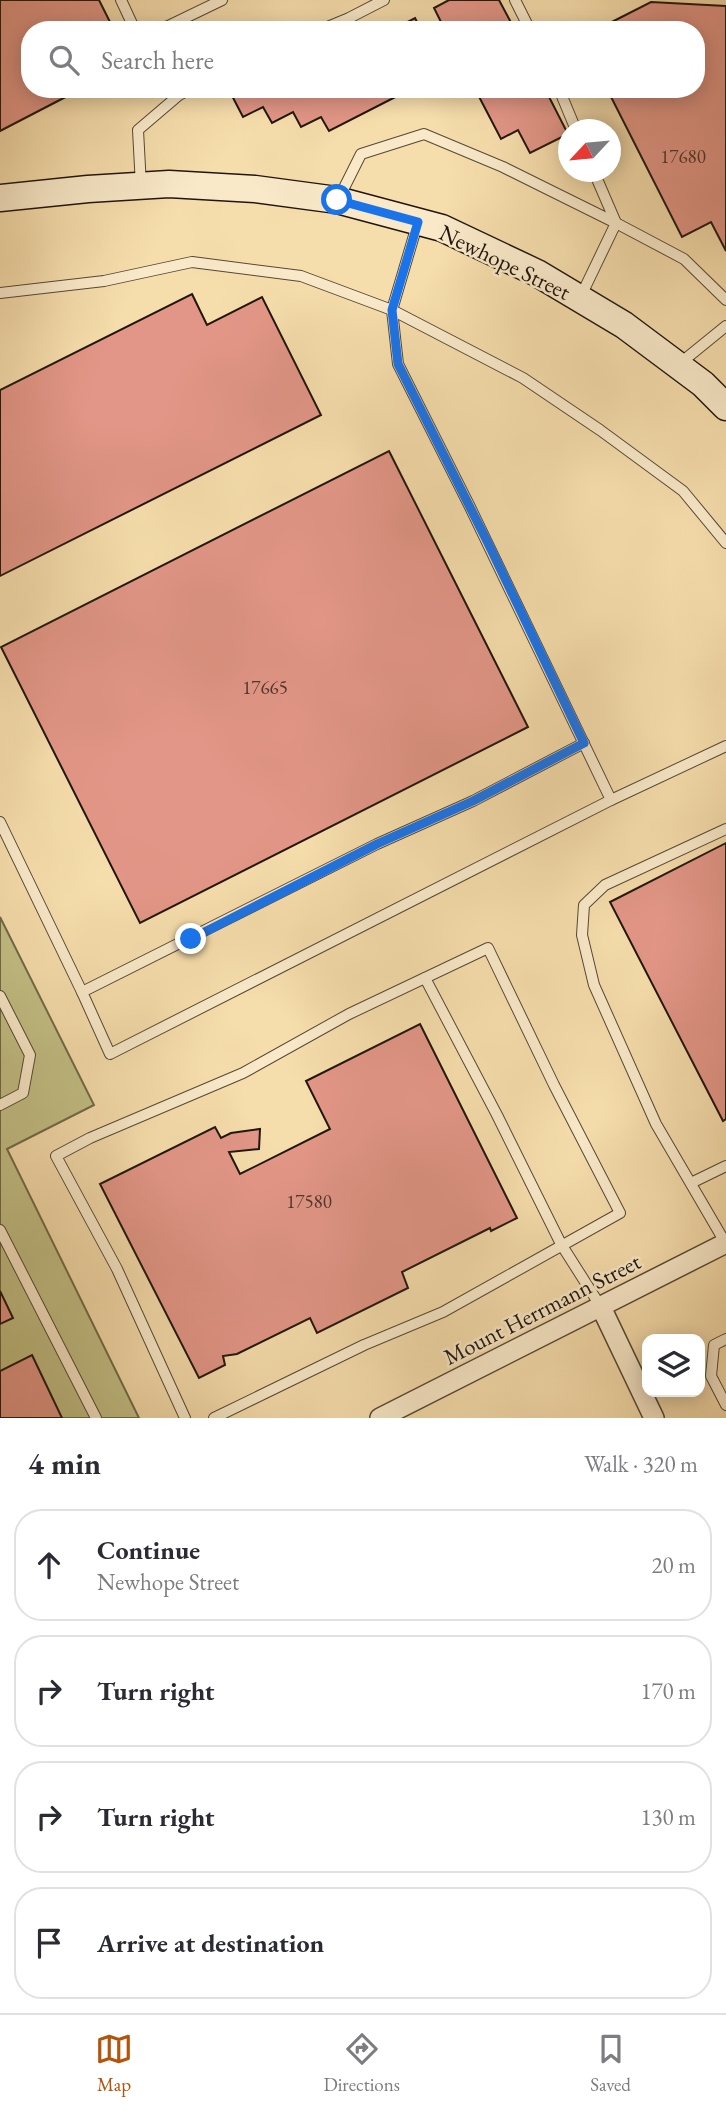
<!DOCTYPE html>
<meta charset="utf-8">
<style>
:root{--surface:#fff;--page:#f2f2f3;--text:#2b2b33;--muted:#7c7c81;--line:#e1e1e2;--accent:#b45309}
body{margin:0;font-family:"EB Garamond",serif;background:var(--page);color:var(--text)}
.controls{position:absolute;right:21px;bottom:21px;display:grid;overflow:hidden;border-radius:14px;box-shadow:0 4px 18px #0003}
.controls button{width:63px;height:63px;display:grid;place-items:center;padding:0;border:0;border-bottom:2px solid var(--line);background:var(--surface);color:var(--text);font:35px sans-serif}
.compass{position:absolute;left:558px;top:119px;width:63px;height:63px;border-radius:50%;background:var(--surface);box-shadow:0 4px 18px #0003;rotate:244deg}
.stop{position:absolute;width:21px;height:21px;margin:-16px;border:5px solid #1a73e8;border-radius:50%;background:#fff}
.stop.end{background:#1a73e8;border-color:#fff;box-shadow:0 2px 7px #0008}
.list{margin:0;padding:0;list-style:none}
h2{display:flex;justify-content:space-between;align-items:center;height:91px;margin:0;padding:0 28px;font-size:30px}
h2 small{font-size:23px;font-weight:400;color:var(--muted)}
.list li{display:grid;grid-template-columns:46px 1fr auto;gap:21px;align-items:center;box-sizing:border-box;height:112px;margin:0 14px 14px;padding:0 14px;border:2px solid var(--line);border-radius:28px}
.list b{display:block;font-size:26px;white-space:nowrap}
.list p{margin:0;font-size:23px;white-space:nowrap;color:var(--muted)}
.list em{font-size:23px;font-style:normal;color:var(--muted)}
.icon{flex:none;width:38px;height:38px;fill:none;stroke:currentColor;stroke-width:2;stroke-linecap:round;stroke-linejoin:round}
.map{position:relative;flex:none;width:726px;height:1418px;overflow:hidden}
.search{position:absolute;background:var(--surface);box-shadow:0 4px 18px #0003;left:21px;right:21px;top:21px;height:77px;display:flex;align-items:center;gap:18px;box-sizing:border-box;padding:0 24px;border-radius:28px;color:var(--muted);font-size:26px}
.sheet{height:595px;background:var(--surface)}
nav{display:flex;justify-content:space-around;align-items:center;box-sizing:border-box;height:98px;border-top:2px solid var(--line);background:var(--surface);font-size:19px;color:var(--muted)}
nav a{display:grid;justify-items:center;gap:4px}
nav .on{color:var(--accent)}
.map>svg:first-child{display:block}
</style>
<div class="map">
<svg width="726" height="1418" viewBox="0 0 726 1418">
<rect width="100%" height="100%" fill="#f6ddac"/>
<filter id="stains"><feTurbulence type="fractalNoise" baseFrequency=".00286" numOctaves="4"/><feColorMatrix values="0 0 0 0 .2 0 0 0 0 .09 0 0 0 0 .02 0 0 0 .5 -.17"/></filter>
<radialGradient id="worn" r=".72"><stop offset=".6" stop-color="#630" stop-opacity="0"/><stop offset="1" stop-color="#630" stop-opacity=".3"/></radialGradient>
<polygon fill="#c2bf85" stroke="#716a4a" stroke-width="2" points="0,917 94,1105 7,1149 139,1418 0,1418"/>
<g fill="#e29687" stroke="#20160e" stroke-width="2">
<polygon points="0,0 99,0 114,30 30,30 30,89 81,89 0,131"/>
<polygon points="449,0 499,0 515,30 445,30 434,8"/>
<polygon points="651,2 726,6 726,251 711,222 682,237 607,89 696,89 696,30 596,30"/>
<polygon points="415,18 421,30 392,30"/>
<polygon points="231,89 411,89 329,131 321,117 301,127 293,112 272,123 263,107 243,117 229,90"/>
<polygon points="475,89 545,89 568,134 530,153 518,130 501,139"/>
<polygon points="192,294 207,325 262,297 321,415 0,576 0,390"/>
<polygon points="389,451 528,727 140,923 1,647"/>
<polygon points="726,843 726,1119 723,1121 610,902"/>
<polygon points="420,1024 517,1218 491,1231 490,1228 402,1272 408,1288 317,1333 310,1318 237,1354 223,1356 225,1365 199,1378 100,1184 215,1127 221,1138 231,1133 260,1129 259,1149 229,1152 240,1174 330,1129 306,1081"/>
<polygon points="0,1291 13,1318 0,1324"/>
<polygon points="32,1355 62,1418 0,1418 0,1371"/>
</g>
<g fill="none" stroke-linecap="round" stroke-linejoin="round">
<g stroke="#564836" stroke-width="12">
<g id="lane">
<polyline points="121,0 135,30"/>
<polyline points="515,0 530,30"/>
<polyline points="160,30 222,0"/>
<polyline points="320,30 349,18 384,0"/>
<polyline points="559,89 576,130"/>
<polyline points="141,186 138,130 179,95 190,89"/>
<polyline points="338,200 361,154 424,134 503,167 616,223 594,172"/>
<polyline points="418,222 392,310 398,364 470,507 611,800 726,746"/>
<polyline points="0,293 104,281 192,262 301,276 392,310 523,378 600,430 683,491 726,543"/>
<polyline points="580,298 616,223 684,259 726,300"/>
<polyline points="678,365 726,326"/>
<polyline points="584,743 473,801 377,844 82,992 110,1054 611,800"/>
<polyline points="0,822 82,992"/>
<polyline points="425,978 497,1115 561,1244 601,1307"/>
<polyline points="0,996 30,1055 23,1093 0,1105"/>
<polyline points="691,1183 726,1166"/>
<polyline points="0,1230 96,1418"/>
<polyline points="726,1244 656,1124 594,985 582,935 584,905 605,885 726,829"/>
<polyline points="726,1339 714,1345 711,1376 726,1405"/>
<polyline points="185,1418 117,1269 56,1156 90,1138 243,1073 349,1014 488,948 554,1085 620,1213 443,1312 364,1345 214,1418"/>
</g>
</g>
<g stroke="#564836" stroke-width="22">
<g id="street">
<polyline points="601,1307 654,1418"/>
<polyline points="380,1418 726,1243"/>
</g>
</g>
<g stroke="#20160e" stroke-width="29">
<polyline id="secondary" points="0,198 88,189 169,184 255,189 337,200 442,228 537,273 624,325 703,384 726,407"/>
</g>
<use href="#lane" stroke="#f9e9c9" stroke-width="10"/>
<use href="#street" stroke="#f9e9c9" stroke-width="19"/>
<use href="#secondary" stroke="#f9e9c9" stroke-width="26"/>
</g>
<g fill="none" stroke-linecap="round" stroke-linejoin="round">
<polyline stroke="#1a73e8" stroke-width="9" points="191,939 377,844 473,801 584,743 488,543 398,364 392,310 418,222 337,200"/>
</g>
<g text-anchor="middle" stroke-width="5" stroke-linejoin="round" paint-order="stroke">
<g font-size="19" fill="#50362c">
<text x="683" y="163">17680</text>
<text x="265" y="694">17665</text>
<text x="309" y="1208">17580</text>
</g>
<g font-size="23" fill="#20160e" stroke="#f9e9c9">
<text transform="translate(505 262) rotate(26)" y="8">Newhope Street</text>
<text transform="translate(542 1309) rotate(-27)" y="8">Mount Herrmann Street</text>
</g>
</g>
<rect width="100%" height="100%" filter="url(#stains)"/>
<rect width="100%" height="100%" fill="url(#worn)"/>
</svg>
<div class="controls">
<button><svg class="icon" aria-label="layers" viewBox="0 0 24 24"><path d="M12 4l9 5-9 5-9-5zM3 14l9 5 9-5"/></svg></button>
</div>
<svg class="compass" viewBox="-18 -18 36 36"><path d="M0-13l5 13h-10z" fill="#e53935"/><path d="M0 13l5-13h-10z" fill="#7c7c81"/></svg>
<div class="stop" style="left:337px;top:200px"></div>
<div class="stop end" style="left:191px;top:939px"></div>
<div class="search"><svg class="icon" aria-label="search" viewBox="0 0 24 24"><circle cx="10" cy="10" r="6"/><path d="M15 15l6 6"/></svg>Search here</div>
</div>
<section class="sheet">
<h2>4 min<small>Walk · 320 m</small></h2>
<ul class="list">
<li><svg class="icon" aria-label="ahead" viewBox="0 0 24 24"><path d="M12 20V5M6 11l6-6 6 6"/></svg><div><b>Continue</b><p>Newhope Street</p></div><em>20 m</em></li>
<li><svg class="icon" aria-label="right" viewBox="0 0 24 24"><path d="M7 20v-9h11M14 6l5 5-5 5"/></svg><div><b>Turn right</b></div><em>170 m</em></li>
<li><svg class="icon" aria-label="right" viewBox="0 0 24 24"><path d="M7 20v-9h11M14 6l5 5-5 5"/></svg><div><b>Turn right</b></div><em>130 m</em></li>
<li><svg class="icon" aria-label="arrive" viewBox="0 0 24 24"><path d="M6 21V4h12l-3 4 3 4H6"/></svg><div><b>Arrive at destination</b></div></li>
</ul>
</section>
<nav>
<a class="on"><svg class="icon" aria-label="map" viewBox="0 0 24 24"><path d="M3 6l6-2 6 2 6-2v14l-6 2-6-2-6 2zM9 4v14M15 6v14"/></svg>Map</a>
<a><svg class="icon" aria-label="directions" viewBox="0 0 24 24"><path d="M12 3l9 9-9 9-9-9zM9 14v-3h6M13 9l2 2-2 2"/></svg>Directions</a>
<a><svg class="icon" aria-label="saved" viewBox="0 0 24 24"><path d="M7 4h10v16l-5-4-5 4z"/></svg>Saved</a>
</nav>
